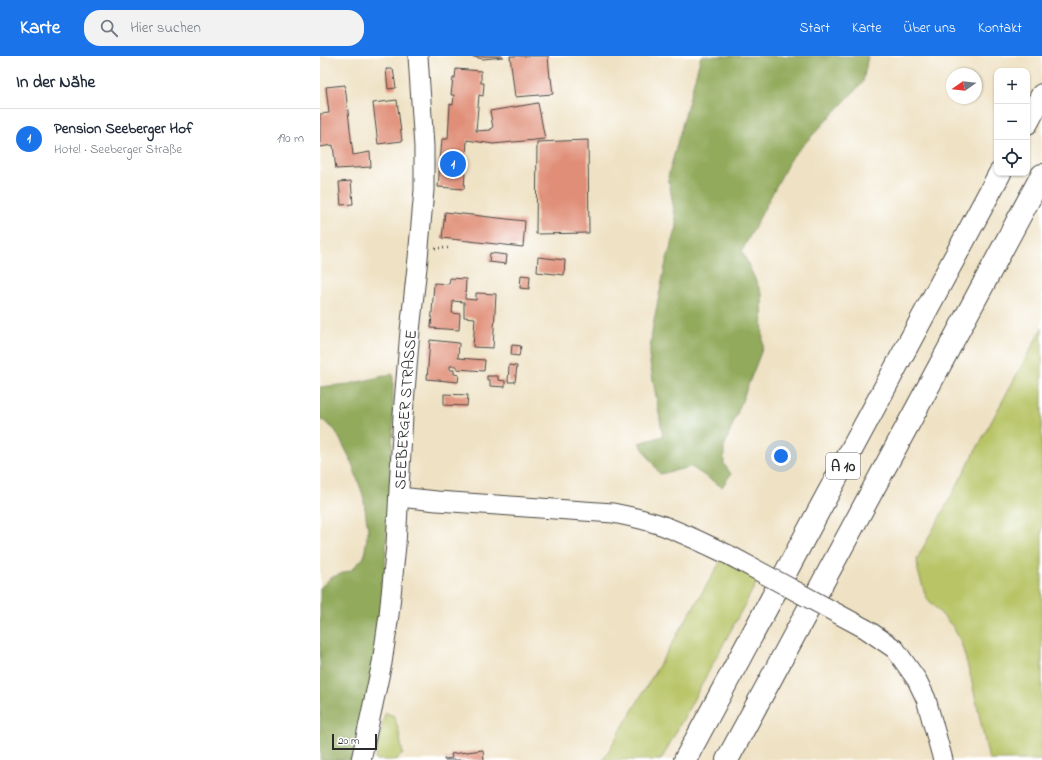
<!DOCTYPE html>
<html lang="de">
<meta charset="utf-8">
<style>
:root{--surface:#fff;--page:#f2f2f3;--text:#1f2937;--muted:#747a83;--line:#e0e1e3;--accent:#1a73e8}
body{margin:0;font-family:"Indie Flower",sans-serif;background:var(--page);color:var(--text)}
.controls{position:absolute;right:12px;top:12px;display:grid;overflow:hidden;border-radius:8px;box-shadow:0 1px 3px #0004}
.controls button{width:36px;height:36px;display:grid;place-items:center;padding:0;border:0;border-bottom:1px solid var(--line);background:var(--surface);color:var(--text);font:20px sans-serif}
.compass{position:absolute;left:626px;top:12px;width:36px;height:36px;border-radius:50%;background:var(--surface);box-shadow:0 1px 3px #0004;rotate:256deg}
.scale{position:absolute;left:12px;bottom:10px;width:45px;box-sizing:border-box;padding-left:4px;border:2px solid #2b2b2b;border-top:0;font-size:11px;line-height:14px;white-space:nowrap;color:#2b2b2b;-webkit-text-stroke:3px #fff;paint-order:stroke}
.you{position:absolute;left:461px;top:400px;width:14px;height:14px;margin:-10px;border:3px solid #fff;border-radius:50%;background:#1a73e8;box-shadow:0 0 0 6px #1a73e833}
.badge{display:grid;place-items:center;width:26px;height:26px;border-radius:50%;background:var(--accent);color:#fff;font-size:13px;font-weight:700}
.pin{position:absolute;translate:-50% -50%;border:2px solid #fff;box-shadow:0 1px 4px #0006}
.list{margin:0;padding:0;list-style:none}
h2{display:flex;justify-content:space-between;align-items:center;height:52px;margin:0;padding:0 16px;font-size:17px}
h2 small{font-size:13px;font-weight:400;color:var(--muted)}
.list li{display:grid;grid-template-columns:26px 1fr auto;gap:12px;align-items:center;box-sizing:border-box;height:60px;padding:0 16px;border-top:1px solid var(--line)}
.list b{display:block;font-size:15px;white-space:nowrap}
.list p{margin:0;font-size:13px;white-space:nowrap;color:var(--muted)}
.list em{font-size:13px;font-style:normal;color:var(--muted)}
.icon{flex:none;width:22px;height:22px;fill:none;stroke:currentColor;stroke-width:2;stroke-linecap:round;stroke-linejoin:round}
.map{position:relative;flex:none;width:722px;height:704px;overflow:hidden}
header{display:flex;align-items:center;gap:24px;box-sizing:border-box;height:56px;padding:0 20px;background:var(--accent);color:#fff}
header strong{font-size:19px}
nav{display:flex;gap:22px;margin-inline-start:auto;font-size:14px}
.search{width:280px;height:36px;background:var(--page);display:flex;align-items:center;gap:10px;box-sizing:border-box;padding:0 14px;border-radius:16px;color:var(--muted);font-size:15px}
main{display:flex}
aside{flex:1;background:var(--surface)}
.map>svg:first-child{display:block}
</style>
<header>
<strong>Karte</strong>
<div class="search"><svg class="icon" aria-label="search" viewBox="0 0 24 24"><circle cx="10" cy="10" r="6"/><path d="M15 15l6 6"/></svg>Hier suchen</div>
<nav><a>Start</a><a>Karte</a><a>Über uns</a><a>Kontakt</a></nav>
</header>
<main>
<aside>
<h2>In der Nähe<small></small></h2>
<ul class="list">
<li><span class="badge">1</span><div><b>Pension Seeberger Hof</b><p>Hotel · Seeberger Straße</p></div><em>190 m</em></li>
</ul>
</aside>
<div class="map">
<svg width="722" height="704" viewBox="0 0 722 704">
<rect width="100%" height="100%" fill="#fff"/>
<filter id="ink" filterUnits="userSpaceOnUse"><feTurbulence type="fractalNoise" baseFrequency=".025" numOctaves="2"/><feDisplacementMap in="SourceGraphic" scale="8" xChannelSelector="R" yChannelSelector="G"/><feConvolveMatrix kernelMatrix="1 2 1 2 8 2 1 2 1" color-interpolation-filters="sRGB"/></filter>
<filter id="wash" filterUnits="userSpaceOnUse"><feTurbulence type="fractalNoise" baseFrequency=".012" numOctaves="4" result="noise"/><feDisplacementMap in="SourceGraphic" scale="16" xChannelSelector="R" yChannelSelector="G"/><feGaussianBlur stdDeviation="0.9" result="paint"/><feColorMatrix in="noise" values="0 0 0 0 0 0 0 0 0 0 0 0 0 0 0 0 0 1.4 0 .05"/><feComposite in="paint" operator="in"/></filter>
<g filter="url(#wash)">
<rect width="100%" height="100%" fill="#efe2c4"/>
<g fill="#b8c466" stroke="#727848">
<polygon points="722,272 722,704 669,704 651,622 641,586 633,571 606,541 598,515 597,503"/>
<polygon points="402,503 438,524 341,704 283,704"/>
<polygon points="65,656 74,660 78,672 83,698 75,704 55,704"/>
</g>
<g fill="#92aa5b" stroke="#5e6a43">
<polygon points="381,0 548,0 543,26 471,102 422,195 442,238 443,291 404,391 404,408 411,418 402,431 371,411 340,418 319,387 343,380 329,301 333,269 346,206 357,171 348,121"/>
<polygon points="73,318 73,373 63,545 56,597 33,704 0,704 0,532 10,522 31,514 44,501 48,474 43,439 30,402 15,374 4,365 0,364 0,331 29,328"/>
</g>
<g id="blocks">
<g fill="#e08e77">
<polygon points="150,0 183,0 183,1 163,3"/>
<polygon points="190,0 228,0 230,22 231,22 233,38 195,41"/>
<polygon points="66,13 73,13 76,32 68,33"/>
<polygon points="136,13 161,15 161,27 164,27 163,40 159,39 156,75 171,74 171,72 173,72 170,55 218,47 225,83 173,88 147,84 144,133 118,131 122,83 128,83 130,48 133,49 134,39 131,39 133,22 135,22"/>
<polygon points="25,29 33,99 50,96 51,111 16,113 13,89 0,91 0,58 9,57 6,31"/>
<polygon points="77,44 82,85 58,88 53,47"/>
<polygon points="268,84 269,177 216,178 217,86"/>
<polygon points="31,125 33,148 21,149 19,126"/>
<polygon points="125,156 205,165 203,191 122,182"/>
<polygon points="170,197 187,199 186,208 169,206"/>
<polygon points="218,201 245,204 244,219 217,216"/>
<polygon points="201,219 210,220 209,233 200,232"/>
<polygon points="130,222 146,223 145,243 156,244 156,237 176,238 173,292 153,291 155,262 144,261 144,246 133,245 132,257 140,258 139,274 111,272 114,227 129,228"/>
<polygon points="110,284 139,287 138,302 165,304 164,315 137,313 137,310 130,310 130,314 134,314 134,318 139,319 138,326 107,323"/>
<polygon points="192,289 201,290 199,300 191,299"/>
<polygon points="189,309 197,310 195,326 188,326"/>
<polygon points="167,320 178,320 178,324 185,325 185,331 170,330 170,324 167,324"/>
<polygon points="124,338 148,339 147,350 124,349"/>
<polygon points="163,694 164,704 124,704 124,703 132,702 131,698"/>
</g>
</g>
</g>
<g filter="url(#ink)">
<use href="#blocks" fill-opacity="0" stroke="#484642" stroke-width="1"/>
<g fill="none" stroke-linecap="round" stroke-linejoin="round">
<g stroke="#484642" stroke-width="21">
<g id="minor">
<path d="M79,441L117,445L293,457C308,460 323,463 338,468C362,476 385,488 409,499"/>
<polyline points="546,573 575,593 597,624 606,643 623,704"/>
<path id="s1" d="M41,704L62,607L69,559L76,489L83,359L90,275L98,202L104,134V91L98,0"/>
</g>
</g>
<g stroke="#484642" stroke-width="24">
<g id="highway">
<polyline points="707,67 722,39"/>
<polyline points="365,704 680,117"/>
<polyline points="407,704 591,363 722,119"/>
</g>
</g>
<polyline stroke="#484642" stroke-width="2.5" stroke-dasharray="1 3" stroke-linecap="butt" points="115,192 130,192"/>
<use href="#minor" stroke="#fff" stroke-width="19"/>
<use href="#highway" stroke="#fff" stroke-width="22"/>
<g stroke="#484642" stroke-width="21" stroke-linecap="butt">
<polyline id="minor-bridge" points="409,499 546,573"/>
</g>
<use href="#minor-bridge" stroke="#fff" stroke-width="19"/>
</g>
</g>
<g text-anchor="middle" stroke-width="3.5" stroke-linejoin="round" paint-order="stroke">
<rect fill="#fff" stroke="#6b6b6b" stroke-width="1" x="506" y="397" width="34" height="26" rx="3"/>
<g font-size="15" font-weight="bold" fill="#2b2b2b">
<text x="523" y="415">A 10</text>
</g>
<g font-size="16" fill="#2b2b2b" stroke="#fff">
<text dy="6" stroke="none"><textPath href="#s1" startOffset="354">SEEBERGER STRASSE</textPath></text>
</g>
</g>
</svg>
<div class="controls">
<button>+</button>
<button>−</button>
<button><svg class="icon" aria-label="locate" viewBox="0 0 24 24"><circle cx="12" cy="12" r="6"/><path d="M12 2v4M12 18v4M2 12h4M18 12h4"/></svg></button>
</div>
<svg class="compass" viewBox="-18 -18 36 36"><path d="M0-13l5 13h-10z" fill="#e53935"/><path d="M0 13l5-13h-10z" fill="#747a83"/></svg>
<div class="scale">20 m</div>
<div class="you"></div>
<div class="pin badge" style="left:133px;top:108px">1</div>
</div>
</main>
